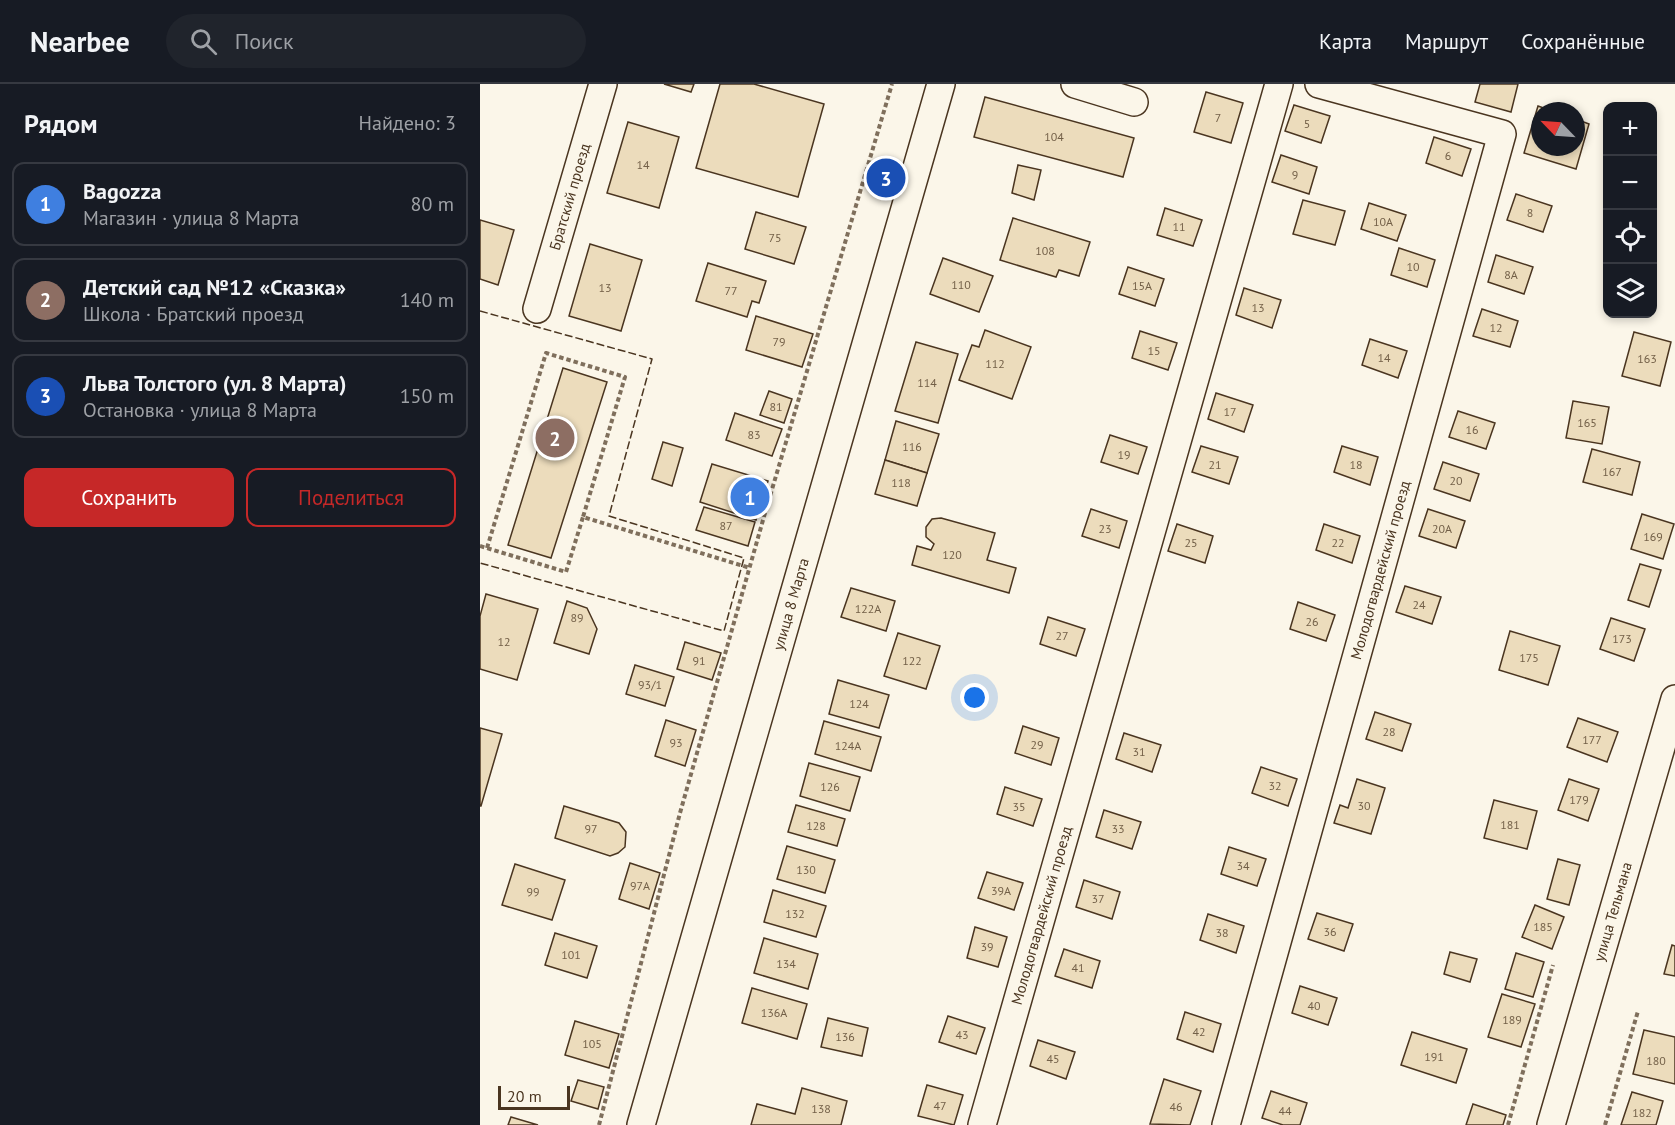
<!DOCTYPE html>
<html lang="ru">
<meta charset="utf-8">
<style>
:root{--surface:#171b24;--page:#20242c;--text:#f1f3f6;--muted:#9ea1a6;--line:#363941;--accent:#c62828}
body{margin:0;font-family:"PT Sans",sans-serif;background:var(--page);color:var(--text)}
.controls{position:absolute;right:18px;top:18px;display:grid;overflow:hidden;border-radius:12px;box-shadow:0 3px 9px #0003}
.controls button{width:54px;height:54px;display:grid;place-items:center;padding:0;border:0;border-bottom:2px solid var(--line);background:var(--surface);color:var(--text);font:30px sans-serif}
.compass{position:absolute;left:1051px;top:18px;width:54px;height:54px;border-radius:50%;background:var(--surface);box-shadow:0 3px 9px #0003;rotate:295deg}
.scale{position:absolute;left:18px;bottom:15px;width:72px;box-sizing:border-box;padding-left:6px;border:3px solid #4a3520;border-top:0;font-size:16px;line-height:21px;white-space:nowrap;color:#4a3520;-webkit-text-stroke:4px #fbf6e9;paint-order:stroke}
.you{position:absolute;left:495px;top:614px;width:21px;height:21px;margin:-15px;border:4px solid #fff;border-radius:50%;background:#1a73e8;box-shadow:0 0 0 9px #1a73e833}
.badge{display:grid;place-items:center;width:39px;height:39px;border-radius:50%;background:var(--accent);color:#fff;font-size:20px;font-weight:700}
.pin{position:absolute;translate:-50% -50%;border:3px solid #fff;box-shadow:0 2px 6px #0006}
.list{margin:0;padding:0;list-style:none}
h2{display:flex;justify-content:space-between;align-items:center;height:78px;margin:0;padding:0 24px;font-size:26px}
h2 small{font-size:20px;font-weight:400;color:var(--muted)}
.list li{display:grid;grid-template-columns:39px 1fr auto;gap:18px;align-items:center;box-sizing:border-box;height:84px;margin:0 12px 12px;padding:0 12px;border:2px solid var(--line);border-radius:12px}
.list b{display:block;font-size:22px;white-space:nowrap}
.list p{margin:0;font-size:20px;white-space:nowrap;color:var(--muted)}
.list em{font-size:20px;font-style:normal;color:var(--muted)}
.actions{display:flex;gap:12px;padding:18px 24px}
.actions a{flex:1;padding:14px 0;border:2px solid var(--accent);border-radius:12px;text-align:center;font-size:21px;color:var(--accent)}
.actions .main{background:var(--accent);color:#fff}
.icon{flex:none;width:33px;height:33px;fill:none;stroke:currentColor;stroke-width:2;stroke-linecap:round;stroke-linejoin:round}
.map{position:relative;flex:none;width:1195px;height:1041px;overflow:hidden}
header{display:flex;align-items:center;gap:36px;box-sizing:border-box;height:84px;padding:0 30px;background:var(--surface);border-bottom:2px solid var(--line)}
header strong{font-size:28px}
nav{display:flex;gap:33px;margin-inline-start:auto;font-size:21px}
.search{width:420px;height:54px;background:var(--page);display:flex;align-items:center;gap:15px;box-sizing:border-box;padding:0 21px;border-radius:33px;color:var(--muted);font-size:22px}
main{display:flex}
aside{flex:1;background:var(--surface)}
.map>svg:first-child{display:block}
</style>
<header>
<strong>Nearbee</strong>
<div class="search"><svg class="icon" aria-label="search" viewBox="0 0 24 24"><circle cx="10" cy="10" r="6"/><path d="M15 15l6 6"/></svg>Поиск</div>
<nav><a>Карта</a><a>Маршрут</a><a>Сохранённые</a></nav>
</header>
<main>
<aside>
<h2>Рядом<small>Найдено: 3</small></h2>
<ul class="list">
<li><span class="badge" style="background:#3f7fe0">1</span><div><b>Bagozza</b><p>Магазин · улица 8 Марта</p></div><em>80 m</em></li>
<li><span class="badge" style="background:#8d6e63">2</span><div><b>Детский сад №12 «Сказка»</b><p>Школа · Братский проезд</p></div><em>140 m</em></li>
<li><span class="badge" style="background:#1a4fb4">3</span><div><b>Льва Толстого (ул. 8 Марта)</b><p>Остановка · улица 8 Марта</p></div><em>150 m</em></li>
</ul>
<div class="actions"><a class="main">Сохранить</a><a>Поделиться</a></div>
</aside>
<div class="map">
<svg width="1195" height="1041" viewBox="0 0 1195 1041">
<rect width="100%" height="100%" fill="#fbf6e9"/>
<g fill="#ecdcbc" stroke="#4a3520" stroke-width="1.5">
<polygon points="184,0 214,0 211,8"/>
<polygon points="240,0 274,0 344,20 318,113 216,84"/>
<polygon points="1000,0 1038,0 1031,28 995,18"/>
<polygon points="726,8 763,19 751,59 714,48"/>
<polygon points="505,13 654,54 643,93 494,53"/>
<polygon points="814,21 850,32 841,59 805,47"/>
<polygon points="1058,22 1072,27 1060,27 1060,63 1096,63 1096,35 1109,40 1096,85 1044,69"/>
<polygon points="148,38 199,53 179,124 127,109"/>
<polygon points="954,53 991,65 982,92 946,79"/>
<polygon points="801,71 837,83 829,110 792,98"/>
<polygon points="538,81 561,86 554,116 532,109"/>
<polygon points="1036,110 1072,122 1063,148 1027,136"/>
<polygon points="823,116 865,127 855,161 813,150"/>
<polygon points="889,119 926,131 917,157 881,145"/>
<polygon points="685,124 722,136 713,162 677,151"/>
<polygon points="276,128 326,143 314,180 265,165"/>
<polygon points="533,134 610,158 599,192 579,186 576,193 520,176"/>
<polygon points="0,136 34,146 18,201 0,195"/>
<polygon points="110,160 162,176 141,247 89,232"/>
<polygon points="919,164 955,176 947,203 911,191"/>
<polygon points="1016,171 1053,183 1044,210 1008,198"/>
<polygon points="463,174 513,192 499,228 450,210"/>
<polygon points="228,179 286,197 279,219 272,217 267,233 216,217"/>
<polygon points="648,183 684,195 675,222 639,210"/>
<polygon points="764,204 801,216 792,244 756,231"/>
<polygon points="1002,225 1038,237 1030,263 993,252"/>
<polygon points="276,232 333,250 322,283 266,266"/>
<polygon points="505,246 551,263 532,315 479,296 492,261 499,263"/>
<polygon points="660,247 697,259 688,286 652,274"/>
<polygon points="1154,248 1191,258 1180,302 1142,292"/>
<polygon points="890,255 927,267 918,294 882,281"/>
<polygon points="436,258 478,270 458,339 415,327"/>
<polygon points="83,284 127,298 71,474 28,461"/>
<polygon points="289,307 312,315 304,339 280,331"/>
<polygon points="736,309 773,321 764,348 728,335"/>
<polygon points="1093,317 1129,323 1122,360 1086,354"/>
<polygon points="978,327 1015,339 1006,365 969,353"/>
<polygon points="255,329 302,345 292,372 246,356"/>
<polygon points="416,337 459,350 447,389 405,376"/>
<polygon points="630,351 667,363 658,390 621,378"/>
<polygon points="183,358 203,364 192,402 172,395"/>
<polygon points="721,362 758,373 749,400 712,388"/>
<polygon points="862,362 898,373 890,401 854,388"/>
<polygon points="1112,365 1160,378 1152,411 1103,398"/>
<polygon points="405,376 447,389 437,422 395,410"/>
<polygon points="963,378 999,390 990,417 954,405"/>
<polygon points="232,380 288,397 276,436 220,418"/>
<polygon points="224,423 275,438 268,462 216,446"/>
<polygon points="611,425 647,437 639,464 602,452"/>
<polygon points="948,425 985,437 976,464 939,452"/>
<polygon points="1162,430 1194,440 1183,475 1151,465"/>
<polygon points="461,434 515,449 507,476 536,484 529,509 432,481 437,462 451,466 454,460 446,453 446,443 452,435"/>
<polygon points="697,440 733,452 725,479 688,467"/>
<polygon points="844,440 880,452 872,479 836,466"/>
<polygon points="1160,480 1181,486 1169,523 1148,516"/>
<polygon points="925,502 961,513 952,540 916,528"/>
<polygon points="371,504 415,517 406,547 361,533"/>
<polygon points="6,510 58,525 37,596 0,585 0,532"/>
<polygon points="87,517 107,524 117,545 109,570 74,559"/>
<polygon points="818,518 855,531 846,557 810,545"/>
<polygon points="568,533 605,545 596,572 560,560"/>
<polygon points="1131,534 1165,545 1154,577 1120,565"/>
<polygon points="1030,547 1080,562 1068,601 1019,586"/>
<polygon points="418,549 460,562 446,605 404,592"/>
<polygon points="205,558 241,569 232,596 197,585"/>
<polygon points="155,581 194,593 185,622 146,610"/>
<polygon points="358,596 409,611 399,644 349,630"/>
<polygon points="895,628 931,640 922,667 886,655"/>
<polygon points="1098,634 1138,648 1127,678 1087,663"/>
<polygon points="186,636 216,646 205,682 175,672"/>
<polygon points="344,637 401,653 391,687 335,670"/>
<polygon points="543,642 579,654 571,681 535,669"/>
<polygon points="0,644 22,650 1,722 0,722"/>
<polygon points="644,649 681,661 672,688 636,675"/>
<polygon points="329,679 380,693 370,727 320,712"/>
<polygon points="781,683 817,695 808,722 772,709"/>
<polygon points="877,695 905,704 891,750 854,739 860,721 868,724"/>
<polygon points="1089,695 1119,705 1108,737 1078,726"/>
<polygon points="525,703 562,715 553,742 517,730"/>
<polygon points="1014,716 1057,727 1047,765 1004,754"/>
<polygon points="316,721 365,735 357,762 308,748"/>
<polygon points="84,722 139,739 146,748 145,763 138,769 130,772 75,754"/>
<polygon points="624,726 661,738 652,765 616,753"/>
<polygon points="307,762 355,776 345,809 297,795"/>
<polygon points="749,763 786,775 777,802 741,790"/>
<polygon points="1078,775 1100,781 1089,821 1067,815"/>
<polygon points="150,779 180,789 169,825 139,815"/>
<polygon points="35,780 85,796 72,836 22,821"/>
<polygon points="507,788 543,799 534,826 498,814"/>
<polygon points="604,796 640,808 632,835 596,823"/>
<polygon points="293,806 346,822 336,853 284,838"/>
<polygon points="1055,821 1084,833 1072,865 1042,853"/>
<polygon points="837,829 873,840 864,867 828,855"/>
<polygon points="728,830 764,842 756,869 720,856"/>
<polygon points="495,843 527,853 518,883 487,874"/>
<polygon points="75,849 117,862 107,894 65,881"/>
<polygon points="284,854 338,870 328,905 274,889"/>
<polygon points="1192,861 1195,862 1195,892 1184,890"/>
<polygon points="584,865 620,877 612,904 575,892"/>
<polygon points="970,868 997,875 990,898 964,890"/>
<polygon points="1036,869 1064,878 1053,913 1025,905"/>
<polygon points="820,902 857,914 848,941 812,929"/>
<polygon points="272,904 327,920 317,955 262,939"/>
<polygon points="1022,910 1055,920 1041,963 1008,953"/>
<polygon points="705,928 741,940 733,968 697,955"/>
<polygon points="468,932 505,944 496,970 459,958"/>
<polygon points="348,934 388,944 382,972 341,963"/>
<polygon points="95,937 139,950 129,984 85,971"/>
<polygon points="1164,946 1195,953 1195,1000 1153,990"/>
<polygon points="932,948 987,965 976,999 921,981"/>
<polygon points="558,956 595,968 586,995 550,982"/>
<polygon points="684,995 721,1007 710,1041 670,1040"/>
<polygon points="98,996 124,1003 118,1025 91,1017"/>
<polygon points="447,1001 483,1011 474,1041 438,1032"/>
<polygon points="322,1004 367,1017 361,1041 271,1041 277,1020 315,1030"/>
<polygon points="791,1007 827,1019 820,1041 803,1041 782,1034"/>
<polygon points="1152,1008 1183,1017 1176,1041 1141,1041"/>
<polygon points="993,1020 1026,1031 1023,1041 986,1041"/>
<polygon points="31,1033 58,1041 28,1041"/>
</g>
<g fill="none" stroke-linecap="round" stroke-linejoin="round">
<g stroke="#4a3520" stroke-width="30">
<g id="minor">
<polyline points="595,0 654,18"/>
<path id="s1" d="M57,225L123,0"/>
<path id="s2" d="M161,1041L461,0"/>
<path id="s3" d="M502,1041L799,0"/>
<path id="s4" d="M746,1041L1022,50L839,0"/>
<path id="s5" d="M1071,1041L1195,615"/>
</g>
</g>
<g stroke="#7f6f5c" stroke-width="4" stroke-dasharray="4.5 3" stroke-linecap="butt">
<polyline points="0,462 86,488 103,433 270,484"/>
<polyline points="7,464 66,269 145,293 103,433"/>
<polyline points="119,1041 200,729 285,429 412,0"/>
<polyline points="1028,1041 1073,881"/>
<polyline points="1125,1041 1158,927"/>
</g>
<use href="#minor" stroke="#fbf6e9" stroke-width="27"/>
<polyline stroke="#4a3520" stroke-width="1.5" stroke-dasharray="8 3" stroke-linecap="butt" points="0,227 172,275 129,432 264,474 244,547 0,479"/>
</g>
<g text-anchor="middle" stroke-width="4.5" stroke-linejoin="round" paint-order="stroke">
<g font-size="12" fill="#725f47">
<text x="738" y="38">7</text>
<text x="827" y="44">5</text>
<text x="574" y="57">104</text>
<text x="968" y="76">6</text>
<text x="163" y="85">14</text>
<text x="815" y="95">9</text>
<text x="1050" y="133">8</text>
<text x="903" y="142">10А</text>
<text x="699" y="147">11</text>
<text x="295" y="158">75</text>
<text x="565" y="171">108</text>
<text x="933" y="187">10</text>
<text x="1031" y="195">8А</text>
<text x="481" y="205">110</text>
<text x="662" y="206">15А</text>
<text x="125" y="208">13</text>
<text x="251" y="211">77</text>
<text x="778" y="228">13</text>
<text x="1016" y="248">12</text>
<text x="299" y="262">79</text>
<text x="674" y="271">15</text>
<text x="904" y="278">14</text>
<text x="1167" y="279">163</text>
<text x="515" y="284">112</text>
<text x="447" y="303">114</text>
<text x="296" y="327">81</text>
<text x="750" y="332">17</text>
<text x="1107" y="343">165</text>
<text x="992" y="350">16</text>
<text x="274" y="355">83</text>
<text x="432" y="367">116</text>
<text x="644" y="375">19</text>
<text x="735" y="385">21</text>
<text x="876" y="385">18</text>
<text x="1132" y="392">167</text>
<text x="976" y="401">20</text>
<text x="421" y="403">118</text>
<text x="246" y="446">87</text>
<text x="625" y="449">23</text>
<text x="962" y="449">20А</text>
<text x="1173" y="457">169</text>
<text x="711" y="463">25</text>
<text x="858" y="463">22</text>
<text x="472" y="475">120</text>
<text x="939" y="525">24</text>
<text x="388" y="529">122А</text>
<text x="97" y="538">89</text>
<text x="832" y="542">26</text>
<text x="582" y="556">27</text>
<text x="1142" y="559">173</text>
<text x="24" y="562">12</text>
<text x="1049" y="578">175</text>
<text x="219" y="581">91</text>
<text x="432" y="581">122</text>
<text x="170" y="605">93/1</text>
<text x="379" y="624">124</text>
<text x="909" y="652">28</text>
<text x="1112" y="660">177</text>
<text x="196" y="663">93</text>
<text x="557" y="665">29</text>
<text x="368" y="666">124А</text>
<text x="659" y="672">31</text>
<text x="795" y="706">32</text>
<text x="350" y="707">126</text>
<text x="1099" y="720">179</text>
<text x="884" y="726">30</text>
<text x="539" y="727">35</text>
<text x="1030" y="745">181</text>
<text x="336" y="746">128</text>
<text x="111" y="749">97</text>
<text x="638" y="749">33</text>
<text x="763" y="786">34</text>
<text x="326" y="790">130</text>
<text x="160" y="806">97А</text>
<text x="521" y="811">39А</text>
<text x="53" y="812">99</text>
<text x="618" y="819">37</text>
<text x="315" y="834">132</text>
<text x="1063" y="847">185</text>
<text x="850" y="852">36</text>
<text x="742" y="853">38</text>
<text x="507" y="867">39</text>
<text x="91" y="875">101</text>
<text x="306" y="884">134</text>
<text x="598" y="888">41</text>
<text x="834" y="926">40</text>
<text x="294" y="933">136А</text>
<text x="1032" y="940">189</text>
<text x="719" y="952">42</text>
<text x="482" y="955">43</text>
<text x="365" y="957">136</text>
<text x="112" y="964">105</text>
<text x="954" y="977">191</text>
<text x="573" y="979">45</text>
<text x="1176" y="981">180</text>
<text x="460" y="1026">47</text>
<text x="696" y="1027">46</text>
<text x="341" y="1029">138</text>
<text x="805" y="1031">44</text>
<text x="1162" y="1033">182</text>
</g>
<g font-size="15" fill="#4a3520" stroke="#fbf6e9">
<text dy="5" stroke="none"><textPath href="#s1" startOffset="117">Братский проезд</textPath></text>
<text dy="5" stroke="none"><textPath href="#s4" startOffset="576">Молодогвардейский проезд</textPath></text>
<text dy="5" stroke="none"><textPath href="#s2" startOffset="542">улица 8 Марта</textPath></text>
<text dy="5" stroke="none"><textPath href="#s5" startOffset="222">улица Тельмана</textPath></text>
<text dy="5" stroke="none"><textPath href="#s3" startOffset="218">Молодогвардейский проезд</textPath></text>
</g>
</g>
</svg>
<div class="controls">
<button>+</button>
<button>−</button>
<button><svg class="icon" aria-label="locate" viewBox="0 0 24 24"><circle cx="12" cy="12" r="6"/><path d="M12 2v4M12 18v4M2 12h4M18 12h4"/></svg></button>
<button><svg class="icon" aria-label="layers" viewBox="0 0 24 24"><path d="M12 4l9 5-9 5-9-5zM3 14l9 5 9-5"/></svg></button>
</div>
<svg class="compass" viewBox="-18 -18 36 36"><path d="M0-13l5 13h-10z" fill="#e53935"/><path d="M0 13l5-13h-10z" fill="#9ea1a6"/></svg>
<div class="scale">20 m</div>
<div class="you"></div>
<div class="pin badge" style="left:270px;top:413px;background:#3f7fe0">1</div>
<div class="pin badge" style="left:75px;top:354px;background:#8d6e63">2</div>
<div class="pin badge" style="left:406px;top:94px;background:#1a4fb4">3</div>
</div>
</main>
